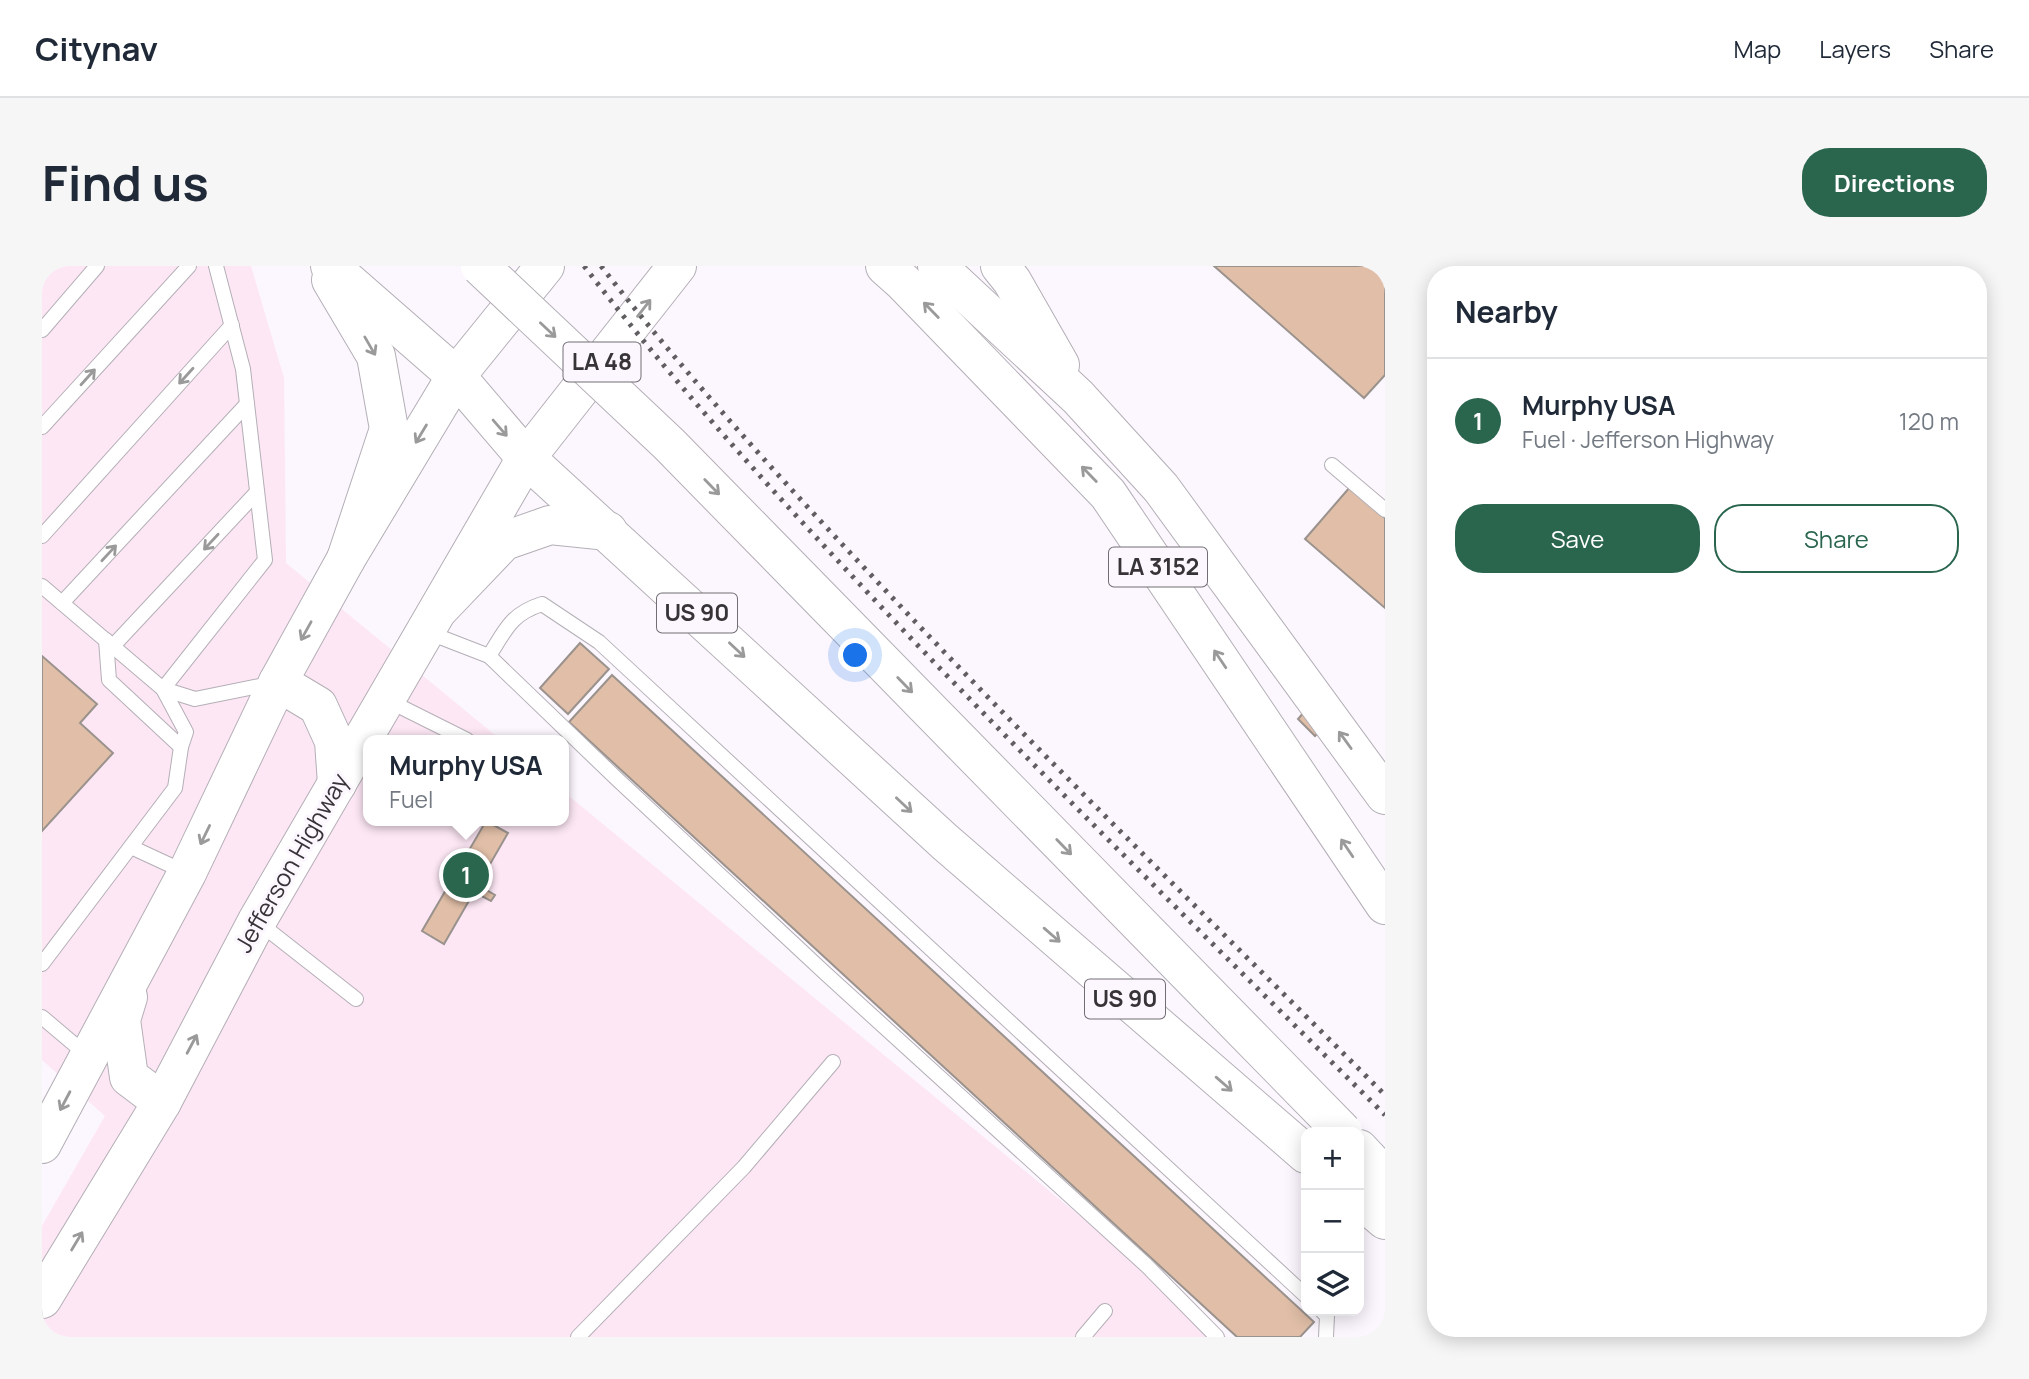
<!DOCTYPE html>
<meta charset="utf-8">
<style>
:root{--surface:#fff;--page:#f6f6f7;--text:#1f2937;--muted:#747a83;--line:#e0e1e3;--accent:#2a654e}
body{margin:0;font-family:Manrope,sans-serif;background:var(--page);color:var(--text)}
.controls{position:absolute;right:21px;bottom:21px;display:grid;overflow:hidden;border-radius:14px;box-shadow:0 4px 18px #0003}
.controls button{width:63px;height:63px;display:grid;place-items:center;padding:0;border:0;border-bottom:2px solid var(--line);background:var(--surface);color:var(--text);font:35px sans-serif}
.you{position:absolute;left:814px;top:390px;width:24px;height:24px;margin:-18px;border:5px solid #fff;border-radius:50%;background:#1a73e8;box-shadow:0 0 0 10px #1a73e833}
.badge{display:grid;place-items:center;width:46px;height:46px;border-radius:50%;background:var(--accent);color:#fff;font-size:23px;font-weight:700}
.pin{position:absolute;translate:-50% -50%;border:4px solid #fff;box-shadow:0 2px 7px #0006}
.popup{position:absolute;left:321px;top:469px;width:206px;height:91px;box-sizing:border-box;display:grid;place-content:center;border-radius:14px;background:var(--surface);filter:drop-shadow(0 2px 5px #0005);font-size:23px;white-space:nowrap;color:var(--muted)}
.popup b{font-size:26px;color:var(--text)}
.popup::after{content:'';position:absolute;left:50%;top:100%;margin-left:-14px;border:14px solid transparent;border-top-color:var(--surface)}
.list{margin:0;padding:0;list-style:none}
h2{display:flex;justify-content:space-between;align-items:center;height:91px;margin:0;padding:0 28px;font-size:30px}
h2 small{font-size:23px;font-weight:400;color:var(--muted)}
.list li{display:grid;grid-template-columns:46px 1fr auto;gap:21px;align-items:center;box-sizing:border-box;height:126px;padding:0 28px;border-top:2px solid var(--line)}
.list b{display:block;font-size:26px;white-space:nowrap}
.list p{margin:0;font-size:23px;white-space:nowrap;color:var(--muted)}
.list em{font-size:23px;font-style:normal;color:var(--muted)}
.actions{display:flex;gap:14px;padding:21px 28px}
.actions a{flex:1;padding:16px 0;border:2px solid var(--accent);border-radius:28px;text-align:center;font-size:24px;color:var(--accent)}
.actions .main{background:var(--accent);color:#fff}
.icon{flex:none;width:38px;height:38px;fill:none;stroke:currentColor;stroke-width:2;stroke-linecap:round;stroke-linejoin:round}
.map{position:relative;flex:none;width:1343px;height:1071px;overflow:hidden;border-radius:28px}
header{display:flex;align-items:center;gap:42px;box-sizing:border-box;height:98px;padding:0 35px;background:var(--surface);border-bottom:2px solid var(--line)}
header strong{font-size:33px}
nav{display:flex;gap:38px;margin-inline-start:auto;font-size:24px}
.intro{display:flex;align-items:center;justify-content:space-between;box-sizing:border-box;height:168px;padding:0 42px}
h1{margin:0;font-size:49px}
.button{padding:18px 32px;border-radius:28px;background:var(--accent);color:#fff;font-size:24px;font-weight:700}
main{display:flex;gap:42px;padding:0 42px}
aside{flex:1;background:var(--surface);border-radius:28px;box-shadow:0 4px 18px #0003}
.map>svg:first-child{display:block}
</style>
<header>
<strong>Citynav</strong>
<nav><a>Map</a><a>Layers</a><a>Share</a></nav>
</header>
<div class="intro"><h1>Find us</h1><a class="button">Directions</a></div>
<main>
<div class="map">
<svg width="1343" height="1071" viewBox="0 0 1343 1071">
<rect width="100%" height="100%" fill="#fcf6fe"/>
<polygon fill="#fde7f5" points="0,0 209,0 242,112 244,297 459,474 326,474 326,555 522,555 522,526 1185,1071 0,1071 0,960 63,850 0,794"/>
<g fill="#e0bea7" stroke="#9a928d" stroke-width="2">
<polygon points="1172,0 1343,0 1343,109 1322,132"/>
<polygon points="1308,221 1343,252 1343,342 1263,273"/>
<polygon points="538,377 567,403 526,448 498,422"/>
<polygon points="0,390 55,438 38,457 71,487 0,565"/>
<polygon points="570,409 1272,1056 1258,1071 1195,1071 527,456"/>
<polygon points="1270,437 1289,454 1273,470 1256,453"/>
<polygon points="444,555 466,567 436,619 453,629 449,635 432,626 402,678 380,665"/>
</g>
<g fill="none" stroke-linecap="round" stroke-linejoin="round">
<g stroke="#b4afb6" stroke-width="16">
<g id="service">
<polyline points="0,64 55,0"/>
<polyline points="0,161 147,0"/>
<polyline points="1290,199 1343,244"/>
<polyline points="0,270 190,59"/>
<polyline points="0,320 121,423 144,466 139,481 133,522 0,698"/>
<polyline points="20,337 205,138"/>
<polyline points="385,366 447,390 576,514 783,707 1104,999 1175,1071"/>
<polyline points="64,374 67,414 139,481"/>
<polyline points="71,380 215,226"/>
<path d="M447,390C464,363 469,348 500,338L557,376L1264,1030"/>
<polyline points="121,423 223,294 201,103 174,0"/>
<polyline points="121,423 153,433 232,417"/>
<polyline points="345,434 425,474"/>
<polyline points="89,581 145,607"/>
<polyline points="216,656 314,733"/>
<polyline points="0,751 46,790"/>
<polyline points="1280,1045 1285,1050 1284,1071"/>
<polyline points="536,1071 702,901 791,796"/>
<polyline points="1041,1071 1063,1045"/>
</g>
</g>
<g stroke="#b4afb6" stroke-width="40">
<g id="secondary">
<polyline points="236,416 276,440 292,475 295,518"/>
<polyline points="86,731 79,754 87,811 120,836"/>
<polyline points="0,878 145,607 236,416 304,293 414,110"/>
<polyline points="0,1033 120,836 215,655 484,192"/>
</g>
</g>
<g stroke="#b4afb6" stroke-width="40">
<g id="primary">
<polyline points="414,110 503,0"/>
<polyline points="484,192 635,0"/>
</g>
</g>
<g stroke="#b4afb6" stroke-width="40">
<g id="trunk">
<polyline points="288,0 414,110 484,192 903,576 1264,888"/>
<polyline points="843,0 861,16 1066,228 1343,639"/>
<polyline points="895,0 1036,131 1119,222 1343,529"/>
<polyline points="958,0 970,15 1018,99"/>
<polyline points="289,14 334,90 347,163 304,293"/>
<polyline points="397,343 462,275 508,259 566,265"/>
<polyline points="1317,883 1343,911"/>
<polyline points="1317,932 1343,954"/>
</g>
</g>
<use href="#service" stroke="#fff" stroke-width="14"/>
<use href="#secondary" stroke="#fff" stroke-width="38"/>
<use href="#primary" stroke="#fff" stroke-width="38"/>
<use href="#trunk" stroke="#fff" stroke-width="38"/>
<g stroke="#615e62" stroke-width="5" stroke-dasharray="3.5 7" stroke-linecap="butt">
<path d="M542,0C641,129 751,248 863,366C1020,530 1182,689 1343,849"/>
<path d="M559,0C653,121 757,233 862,344C1019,509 1182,668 1343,829"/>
</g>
<g stroke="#b4afb6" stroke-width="40" stroke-linecap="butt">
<polyline id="trunk-bridge" points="438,0 627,178 1301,866"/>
</g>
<use href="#trunk-bridge" stroke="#fff" stroke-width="38"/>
</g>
<defs><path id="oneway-shaft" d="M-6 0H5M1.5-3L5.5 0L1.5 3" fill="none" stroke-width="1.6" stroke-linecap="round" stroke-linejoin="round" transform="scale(1.75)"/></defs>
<g stroke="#9a9a9b">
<use href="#oneway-shaft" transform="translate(602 42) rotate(-52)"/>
<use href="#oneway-shaft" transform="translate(889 44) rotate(-134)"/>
<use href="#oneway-shaft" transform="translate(506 64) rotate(43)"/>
<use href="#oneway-shaft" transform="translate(328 80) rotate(60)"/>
<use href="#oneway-shaft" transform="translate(144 110) rotate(132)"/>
<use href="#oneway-shaft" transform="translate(46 111) rotate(-48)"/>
<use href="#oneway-shaft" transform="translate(458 162) rotate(49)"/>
<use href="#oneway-shaft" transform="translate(379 168) rotate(121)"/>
<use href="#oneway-shaft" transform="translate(1047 208) rotate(-134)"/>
<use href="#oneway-shaft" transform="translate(670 221) rotate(46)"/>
<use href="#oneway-shaft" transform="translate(169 276) rotate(133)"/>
<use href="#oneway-shaft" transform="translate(67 287) rotate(-47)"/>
<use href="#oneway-shaft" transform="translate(264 365) rotate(119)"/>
<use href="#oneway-shaft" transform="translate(695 384) rotate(43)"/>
<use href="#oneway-shaft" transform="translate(1178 393) rotate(-124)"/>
<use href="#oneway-shaft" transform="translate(863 419) rotate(46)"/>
<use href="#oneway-shaft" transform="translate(1303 474) rotate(-126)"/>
<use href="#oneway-shaft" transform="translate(862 539) rotate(43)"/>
<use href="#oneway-shaft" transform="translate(163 569) rotate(116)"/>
<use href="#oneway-shaft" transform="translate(1022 581) rotate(46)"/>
<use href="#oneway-shaft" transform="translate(1305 582) rotate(-124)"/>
<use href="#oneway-shaft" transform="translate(1010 669) rotate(41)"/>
<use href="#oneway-shaft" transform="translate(150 778) rotate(-62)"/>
<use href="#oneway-shaft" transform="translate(1182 818) rotate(41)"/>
<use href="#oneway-shaft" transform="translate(23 835) rotate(118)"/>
<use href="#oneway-shaft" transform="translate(35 975) rotate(-59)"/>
</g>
<g text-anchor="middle" stroke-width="6" stroke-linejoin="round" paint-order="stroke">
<g fill="#fcf6fe" stroke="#716e73" stroke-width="2">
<rect x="521.5" y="76.5" width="77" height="39" rx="5"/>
<rect x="1067" y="281.5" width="98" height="39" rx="5"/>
<rect x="615" y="327.5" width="80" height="39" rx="5"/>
<rect x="1043" y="713.5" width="80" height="39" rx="5"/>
</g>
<g font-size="23" font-weight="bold" fill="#363437">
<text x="560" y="104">LA 48</text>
<text x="1116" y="309">LA 3152</text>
<text x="655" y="355">US 90</text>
<text x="1083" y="741">US 90</text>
</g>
<g font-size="24" fill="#363437" stroke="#fcf6fe">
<text transform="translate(250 597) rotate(-60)" y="8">Jefferson Highway</text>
</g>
</g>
</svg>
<div class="controls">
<button>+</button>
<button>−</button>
<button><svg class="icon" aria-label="layers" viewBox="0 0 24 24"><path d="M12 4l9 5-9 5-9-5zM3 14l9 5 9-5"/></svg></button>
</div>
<div class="you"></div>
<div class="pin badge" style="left:424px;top:609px">1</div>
<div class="popup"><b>Murphy USA</b>Fuel</div>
</div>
<aside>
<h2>Nearby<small></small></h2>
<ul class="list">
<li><span class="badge">1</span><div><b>Murphy USA</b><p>Fuel · Jefferson Highway</p></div><em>120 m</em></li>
</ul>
<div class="actions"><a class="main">Save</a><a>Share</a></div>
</aside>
</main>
